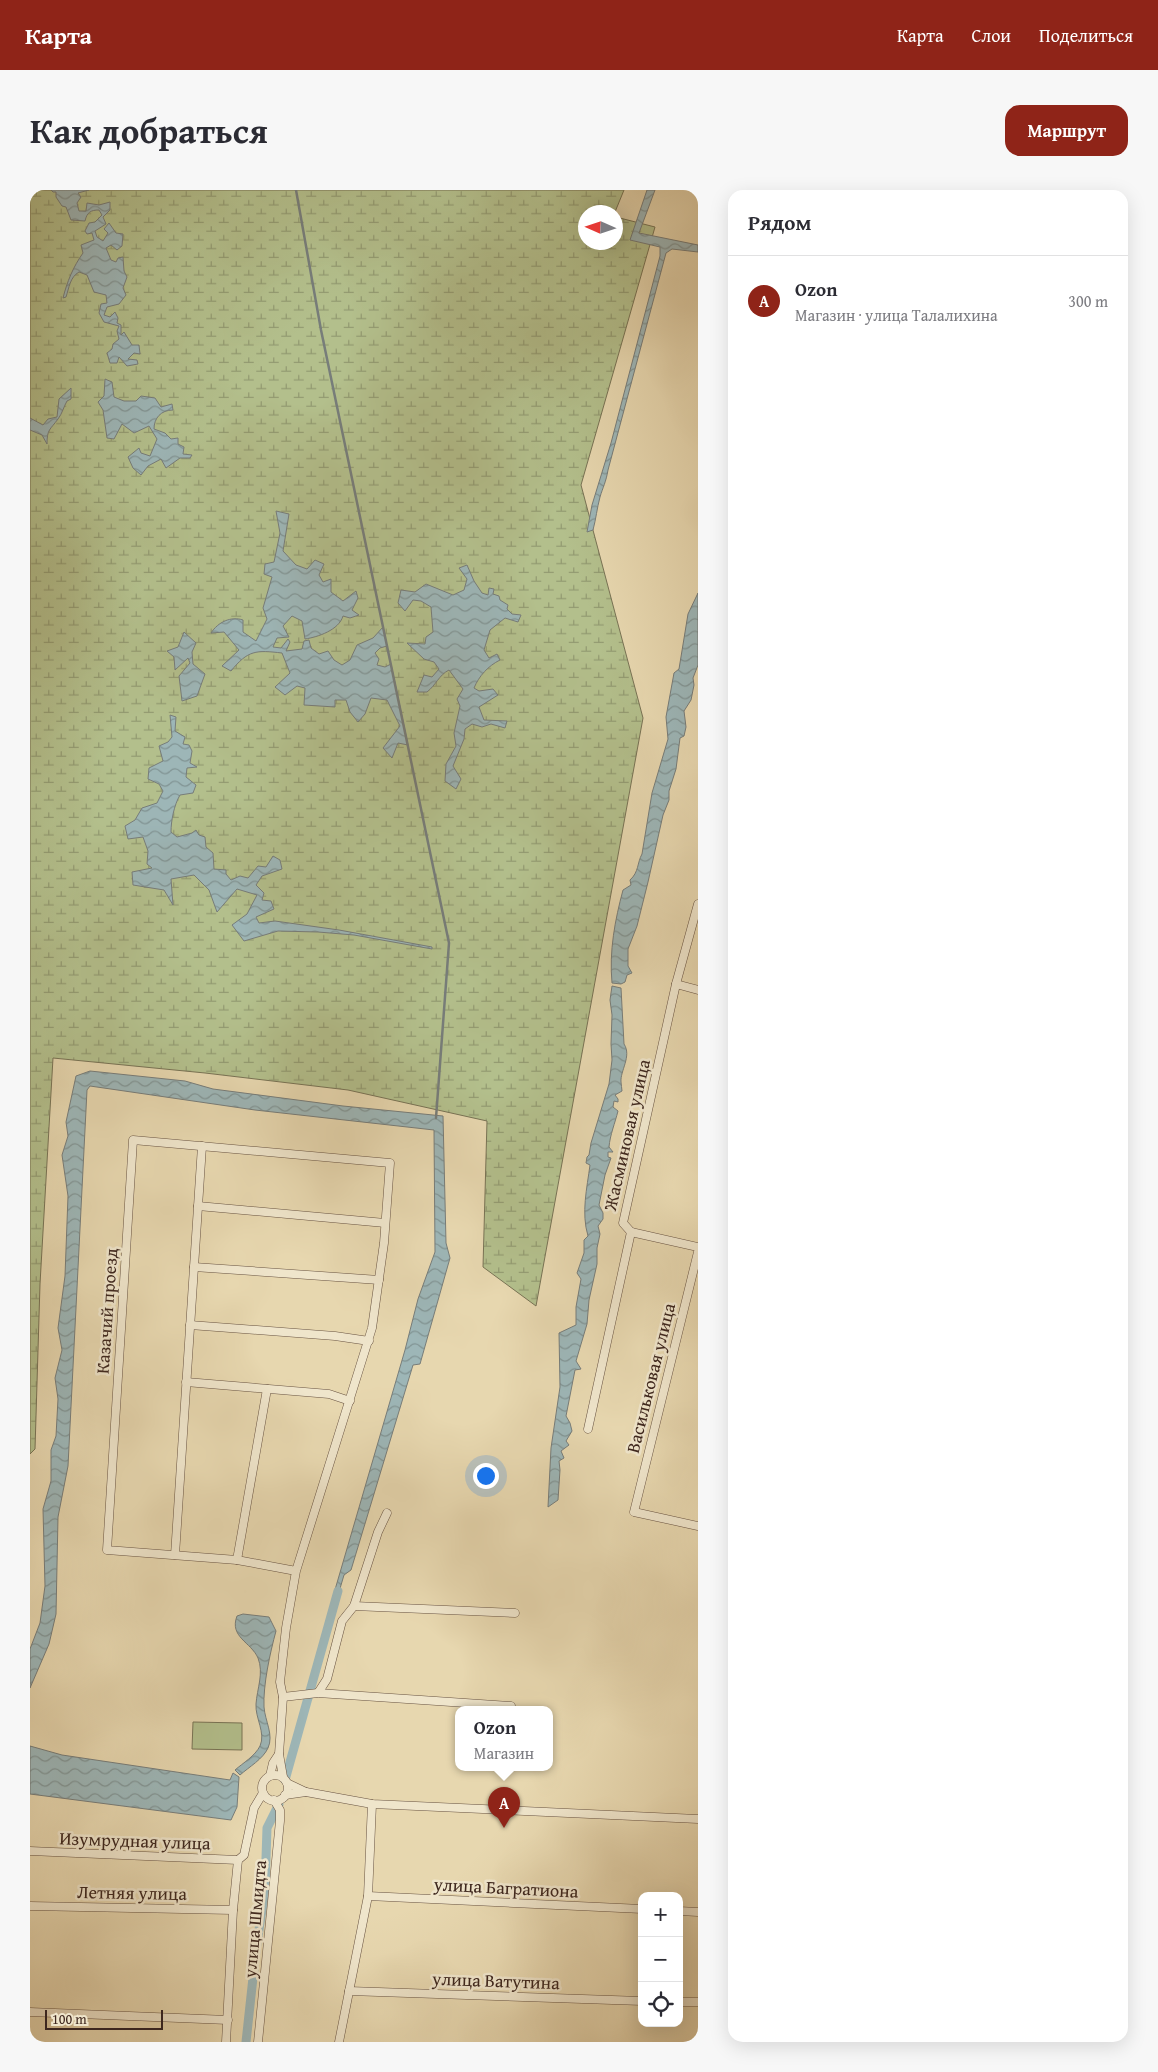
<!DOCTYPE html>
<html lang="ru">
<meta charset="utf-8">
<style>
:root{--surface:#fff;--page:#f7f7f7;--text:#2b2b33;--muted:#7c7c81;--line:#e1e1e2;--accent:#8f2418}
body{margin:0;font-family:"Gentium Book Plus",serif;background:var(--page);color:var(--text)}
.controls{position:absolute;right:15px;bottom:15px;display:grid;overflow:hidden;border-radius:10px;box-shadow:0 5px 20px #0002}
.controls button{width:45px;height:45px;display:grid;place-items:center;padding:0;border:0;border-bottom:1px solid var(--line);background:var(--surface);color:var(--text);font:25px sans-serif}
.compass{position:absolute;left:548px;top:15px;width:45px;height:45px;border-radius:50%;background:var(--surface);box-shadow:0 5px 20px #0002;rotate:273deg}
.scale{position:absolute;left:15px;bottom:12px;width:118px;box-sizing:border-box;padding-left:5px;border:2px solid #3e271e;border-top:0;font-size:14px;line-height:18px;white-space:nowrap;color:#3e271e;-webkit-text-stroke:4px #efe5cb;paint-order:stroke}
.you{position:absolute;left:455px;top:1285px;width:18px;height:18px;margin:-12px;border:4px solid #fff;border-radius:50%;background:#1a73e8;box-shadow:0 0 0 8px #1a73e833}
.badge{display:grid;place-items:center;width:32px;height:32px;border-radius:50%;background:var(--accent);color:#fff;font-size:16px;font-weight:700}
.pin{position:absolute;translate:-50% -41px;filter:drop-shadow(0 1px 2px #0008)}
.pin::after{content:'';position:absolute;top:26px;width:18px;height:15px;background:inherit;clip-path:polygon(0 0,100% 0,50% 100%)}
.popup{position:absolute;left:425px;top:1516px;width:98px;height:65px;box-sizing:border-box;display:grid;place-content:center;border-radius:10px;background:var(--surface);filter:drop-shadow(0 1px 4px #0005);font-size:16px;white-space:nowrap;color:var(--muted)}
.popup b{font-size:19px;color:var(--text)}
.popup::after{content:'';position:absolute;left:50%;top:100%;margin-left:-10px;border:10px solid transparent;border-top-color:var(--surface)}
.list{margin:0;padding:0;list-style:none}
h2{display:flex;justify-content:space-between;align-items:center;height:65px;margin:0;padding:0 20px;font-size:21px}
h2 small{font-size:16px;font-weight:400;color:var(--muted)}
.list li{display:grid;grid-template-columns:32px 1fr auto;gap:15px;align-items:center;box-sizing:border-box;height:90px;padding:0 20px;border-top:1px solid var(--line)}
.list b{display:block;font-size:19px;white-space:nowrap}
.list p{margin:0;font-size:16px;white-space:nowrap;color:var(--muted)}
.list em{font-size:16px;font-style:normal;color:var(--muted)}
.icon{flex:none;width:28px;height:28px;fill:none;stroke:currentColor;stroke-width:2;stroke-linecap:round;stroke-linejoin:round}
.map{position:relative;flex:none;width:668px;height:1852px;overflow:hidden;border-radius:15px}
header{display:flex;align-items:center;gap:30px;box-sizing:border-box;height:70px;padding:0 25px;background:var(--accent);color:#fff}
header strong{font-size:24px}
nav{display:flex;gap:28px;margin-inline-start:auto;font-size:18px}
.intro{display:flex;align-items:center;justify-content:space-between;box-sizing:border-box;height:120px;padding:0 30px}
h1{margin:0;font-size:35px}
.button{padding:12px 22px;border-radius:15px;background:var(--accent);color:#fff;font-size:18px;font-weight:700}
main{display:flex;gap:30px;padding:0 30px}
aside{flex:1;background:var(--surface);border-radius:15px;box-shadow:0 5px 20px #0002}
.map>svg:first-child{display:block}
</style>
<header>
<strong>Карта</strong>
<nav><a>Карта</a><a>Слои</a><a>Поделиться</a></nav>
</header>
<div class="intro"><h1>Как добраться</h1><a class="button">Маршрут</a></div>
<main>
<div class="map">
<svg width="668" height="1852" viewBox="0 0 668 1852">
<defs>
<pattern id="wetland-marsh" width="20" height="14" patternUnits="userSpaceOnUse" patternTransform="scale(1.25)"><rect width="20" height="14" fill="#b3bf8c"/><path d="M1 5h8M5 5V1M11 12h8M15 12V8" fill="none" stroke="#939b72"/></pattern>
<pattern id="water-waves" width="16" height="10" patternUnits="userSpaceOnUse" patternTransform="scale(1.25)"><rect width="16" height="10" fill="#9db6b7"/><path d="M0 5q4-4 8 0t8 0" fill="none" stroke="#819494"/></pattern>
</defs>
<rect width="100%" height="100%" fill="#e7d7af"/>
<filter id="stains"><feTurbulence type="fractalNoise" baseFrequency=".004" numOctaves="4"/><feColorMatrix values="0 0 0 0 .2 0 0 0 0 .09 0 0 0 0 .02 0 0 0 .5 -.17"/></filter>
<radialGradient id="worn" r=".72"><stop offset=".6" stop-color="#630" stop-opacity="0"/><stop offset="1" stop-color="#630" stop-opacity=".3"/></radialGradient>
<polygon fill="#b3bf8c" stroke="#787355" points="163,1532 212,1533 212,1560 162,1559"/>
<polygon fill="url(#wetland-marsh)" stroke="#787355" points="0,0 594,0 585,22 556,22 556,52 586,52 586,27 625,37 551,295 613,528 506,1116 453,1077 457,931 318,900 175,883 23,868 10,1094 5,1259 0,1264"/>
<g fill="url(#water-waves)" stroke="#777d7a">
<path d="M21,0H59L48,3L51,7L47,13L49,21H56L57,13L69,15L80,12V20L73,27L76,34L65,41L67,47L73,51L78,43L74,39L79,33L86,43L93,44L92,56L87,60L81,55L76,58L81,70L86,72L88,68L93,67L94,81L97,87L93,98L96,105L89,114L77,117L74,125L80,127L85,122L88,128L87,133L91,135V145L94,142L102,155H109L110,164L104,163L98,169L107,170L108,174L97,176L89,167L87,173H80L77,163L82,159L83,154L89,149L87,141L89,136L74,132L69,123L71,114L77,113L76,105L64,102L57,85L49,82C40,87 39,98 36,107L33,108C37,92 43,77 53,63L51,55L64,50L62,43L57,44L55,41L59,33L65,32L72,25L69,20C61,20 57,22 55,31L41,30L36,17L32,16L26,7V2H23Z"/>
<path d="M617,0H625L609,43L668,55V62L642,59L636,63L578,280C576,292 573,297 570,307C567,318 566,329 563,340L557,342L562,315L581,253L630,66V57L600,50Z"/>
<path d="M75,189L82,192L84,207L94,211H106L111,206L125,208L131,217L142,214L143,220C131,220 124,228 124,239L135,243L141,249L148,248V254L154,257L153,264L162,265L160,268H150L136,278L131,269L118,276L111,285L103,278L98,267L109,258L111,263L120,266L127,249L119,236L104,243L92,234L84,249L77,248L73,220L68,212L74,206Z"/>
<path d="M41,198V209L37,211C34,216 32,224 28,229C20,240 17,239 17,254L12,245L0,240V228L13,235L18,229L27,227L29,209Z"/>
<path d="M246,321L259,324L253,361L266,375L277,379L285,370L294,374L289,385L293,392L301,389V402L313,411L326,401L328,408L322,420L329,425L320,428L313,426C309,440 288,447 275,449L272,431L262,426L253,436L259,447L247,448L243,457L251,458L258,449L260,452L256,461L272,459L274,451L279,450L281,458L289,464L298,461L304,470L312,475L320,470L327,455L343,448L353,437L357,456L350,458L345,463L349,469L347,475L355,477L361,474L378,555L368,553L362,568L353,558L370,536L357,510L341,508L335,524L328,532L320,522L316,510H305V517L274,515L275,498L267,496L255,505L245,497L260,483L252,463C226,460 218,460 201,481L192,476L209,460L194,442L181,443C188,432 201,426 213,430V442L226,451L237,429L233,418L242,387L234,384L235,374L244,372L250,343Z"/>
<path d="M437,375L444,391L452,403L458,405L459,398L464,399L463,404L469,406L470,410L478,415L477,419L482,424L491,425L488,432L475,428L460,440L454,460L459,468L467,464L470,470C458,476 449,486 444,498L449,501L463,499L468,505L449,517L454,530L477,531L475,538L461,534L452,537L442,534L435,539L434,549L423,576L431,589L426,599L415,591L416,574L426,556L424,543L430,516L427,509L433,499L419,480C409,485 406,495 397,502H387L394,485L402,487L409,479L404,472L394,469L377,453L395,454L396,447L403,442L401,417L391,411L383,410L375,421L368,413L371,400L385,402L396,394L423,405L434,400L437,389L429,378Z"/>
<path d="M668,403V475L663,488L664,495L661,510L654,521L656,537L654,546L650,548L646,579L639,601V610L633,625L618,692L607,736L598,759V776L602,783L597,785L595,792L591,794L582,793C579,761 585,730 593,700L601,695L600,690C609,682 607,673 612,664L622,603L638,549L636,527L644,483L649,479L658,424Z"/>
<polygon points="154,442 166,453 162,462 163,474 175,484 167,506 152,511 149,486 160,473 158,468 145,480 144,467 137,461 148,457"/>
<path d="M140,525L146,527L145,541L155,547L153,554L159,555L162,561L160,573L167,577L157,578L156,587L166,595L163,603L150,605C144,615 141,631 141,642L147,647L162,643L166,640L169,645L175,647L176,657L183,663L184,679L196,680V684L201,690L210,686L218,688L228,676L236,677L243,666L250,670L252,679L232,686L226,695L234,703L232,710L241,711L244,719L226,727L229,733L245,731L309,740L402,757V759L324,745L288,742L248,741L214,751L202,735L217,724L227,705L207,699L187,722L179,700L164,685L141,689L143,715L134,700L103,695L102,682L122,678L117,674L118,661L113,647L98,649L95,636L105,630L112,618L127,613L133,601L129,594L118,589L119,578L133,571L129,556L138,552L142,547Z"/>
<path d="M582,796L591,798L594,854C602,866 590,881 591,892C591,895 592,898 592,901L585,905L588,909V912L584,911L583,917L588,921C585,933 580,945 579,957L583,962H578V967L581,968L575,985L569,1015L573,1023V1029L568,1036L570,1044L567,1058V1074L559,1110L557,1134L546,1171L551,1179L545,1180L536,1226L540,1233L542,1241L536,1251L539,1255L531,1261L534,1268L529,1271L530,1280L528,1310L518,1317L521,1258L530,1197L529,1143L546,1135V1117L551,1089L547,1083L554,1063V1050L558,1046C551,1023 557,998 560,975L556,973L557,967L559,965L561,953L579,894L582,870L581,854L582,825L580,810Z"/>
<polygon points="60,881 155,891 183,899 313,916 413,926 416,1053 420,1068 390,1174 383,1175 321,1380 314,1385 306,1412 302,1410 375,1160 388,1109 405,1062 404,940 225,920 60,896 57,900 38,1276 28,1327 26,1424 19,1454 0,1498 0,1459 10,1433 15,1396 13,1319 21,1291 21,1260 26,1246 28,1209 25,1188 32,1160 28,1138 35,1086 38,1006 32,965 38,946 36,932 46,886"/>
<path d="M213,1424L239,1427L246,1441C240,1463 233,1495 234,1517C235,1531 244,1545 238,1558C233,1569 219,1577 210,1585L205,1580C213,1573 225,1566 230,1556C236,1543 225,1528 226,1514C227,1499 234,1483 228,1468C221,1452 199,1447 207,1426Z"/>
<polygon points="0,1556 32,1565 200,1590 203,1583 209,1587 207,1617 201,1630 0,1604"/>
</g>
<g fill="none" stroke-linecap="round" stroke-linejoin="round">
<polyline stroke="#777d7a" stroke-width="2.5" points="266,0 291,140 419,753 406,928"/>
<g stroke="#9db6b7" stroke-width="9">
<polyline points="255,1590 308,1401"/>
<polyline points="216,1852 226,1760 235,1699 237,1638 249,1614"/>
</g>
<g stroke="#685342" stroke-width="9">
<g id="street">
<polyline points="646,794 668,800"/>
<polyline points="168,1016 355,1033"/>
<polyline points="601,1042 593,1033 646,794 668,714"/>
<polyline points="601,1042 668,1057"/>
<polyline points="668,1062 604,1322 668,1336"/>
<polyline points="164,1077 349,1090"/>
<polyline points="160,1135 305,1146 339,1151"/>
<polyline points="156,1192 299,1204 320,1211"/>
<polyline points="558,1239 601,1042"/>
<polyline points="145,1365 172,956"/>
<polyline points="207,1370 237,1199"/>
<polyline points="324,1416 485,1423"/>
<polyline points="288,1503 297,1489 312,1431 324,1416 348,1342 357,1323"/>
<polyline points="253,1507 288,1503 481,1516"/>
<circle cx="245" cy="1598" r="13"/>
<polyline points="240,1586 243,1573 249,1564"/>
<polyline points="253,1587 249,1564 253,1507 250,1492 256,1438 266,1381 342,1138 354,1053 360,973 103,950 77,1360 207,1370 266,1381"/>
<polyline points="276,1602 342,1614 668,1629"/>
<polyline points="255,1605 276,1602 257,1593"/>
<polyline points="0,1661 208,1670"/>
<polyline points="338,1706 612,1719"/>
<polyline points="0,1716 203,1720"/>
<polyline points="649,1721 668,1722"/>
<polyline points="319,1801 612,1811"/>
<polyline points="649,1812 668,1812"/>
<polyline points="0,1822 198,1830"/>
<polyline points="196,1852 203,1720 208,1670 214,1665 224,1618 233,1603"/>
<polyline points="228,1852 250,1631 250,1620 244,1610"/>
<polyline points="309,1852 338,1706 342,1614"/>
</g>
</g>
<use href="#street" stroke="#efe5cb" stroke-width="8"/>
</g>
<g text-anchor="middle" stroke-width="5" stroke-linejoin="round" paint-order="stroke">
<g font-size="18" fill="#3e271e" stroke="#efe5cb">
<text transform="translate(597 945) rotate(-77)" y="6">Жасминовая улица</text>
<text transform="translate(77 1121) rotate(-86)" y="6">Казачий проезд</text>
<text transform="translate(621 1188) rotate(-76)" y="6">Васильковая улица</text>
<text transform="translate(105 1651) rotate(2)" y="6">Изумрудная улица</text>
<text transform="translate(476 1698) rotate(3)" y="6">улица Багратиона</text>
<text transform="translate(102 1703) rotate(1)" y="6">Летняя улица</text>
<text transform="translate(225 1729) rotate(-85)" y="6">улица Шмидта</text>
<text transform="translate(466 1791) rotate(2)" y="6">улица Ватутина</text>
</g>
</g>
<rect width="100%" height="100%" filter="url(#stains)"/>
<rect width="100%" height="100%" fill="url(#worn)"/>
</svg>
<div class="controls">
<button>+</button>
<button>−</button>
<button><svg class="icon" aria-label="locate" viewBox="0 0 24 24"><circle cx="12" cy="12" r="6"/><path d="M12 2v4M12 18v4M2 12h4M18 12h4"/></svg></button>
</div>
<svg class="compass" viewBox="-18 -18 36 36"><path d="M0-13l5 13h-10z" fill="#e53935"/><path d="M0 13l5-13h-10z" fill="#7c7c81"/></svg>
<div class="scale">100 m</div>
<div class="you"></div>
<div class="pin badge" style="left:474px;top:1638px">A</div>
<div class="popup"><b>Ozon</b>Магазин</div>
</div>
<aside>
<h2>Рядом<small></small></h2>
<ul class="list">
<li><span class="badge">A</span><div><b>Ozon</b><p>Магазин · улица Талалихина</p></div><em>300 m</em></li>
</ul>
</aside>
</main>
